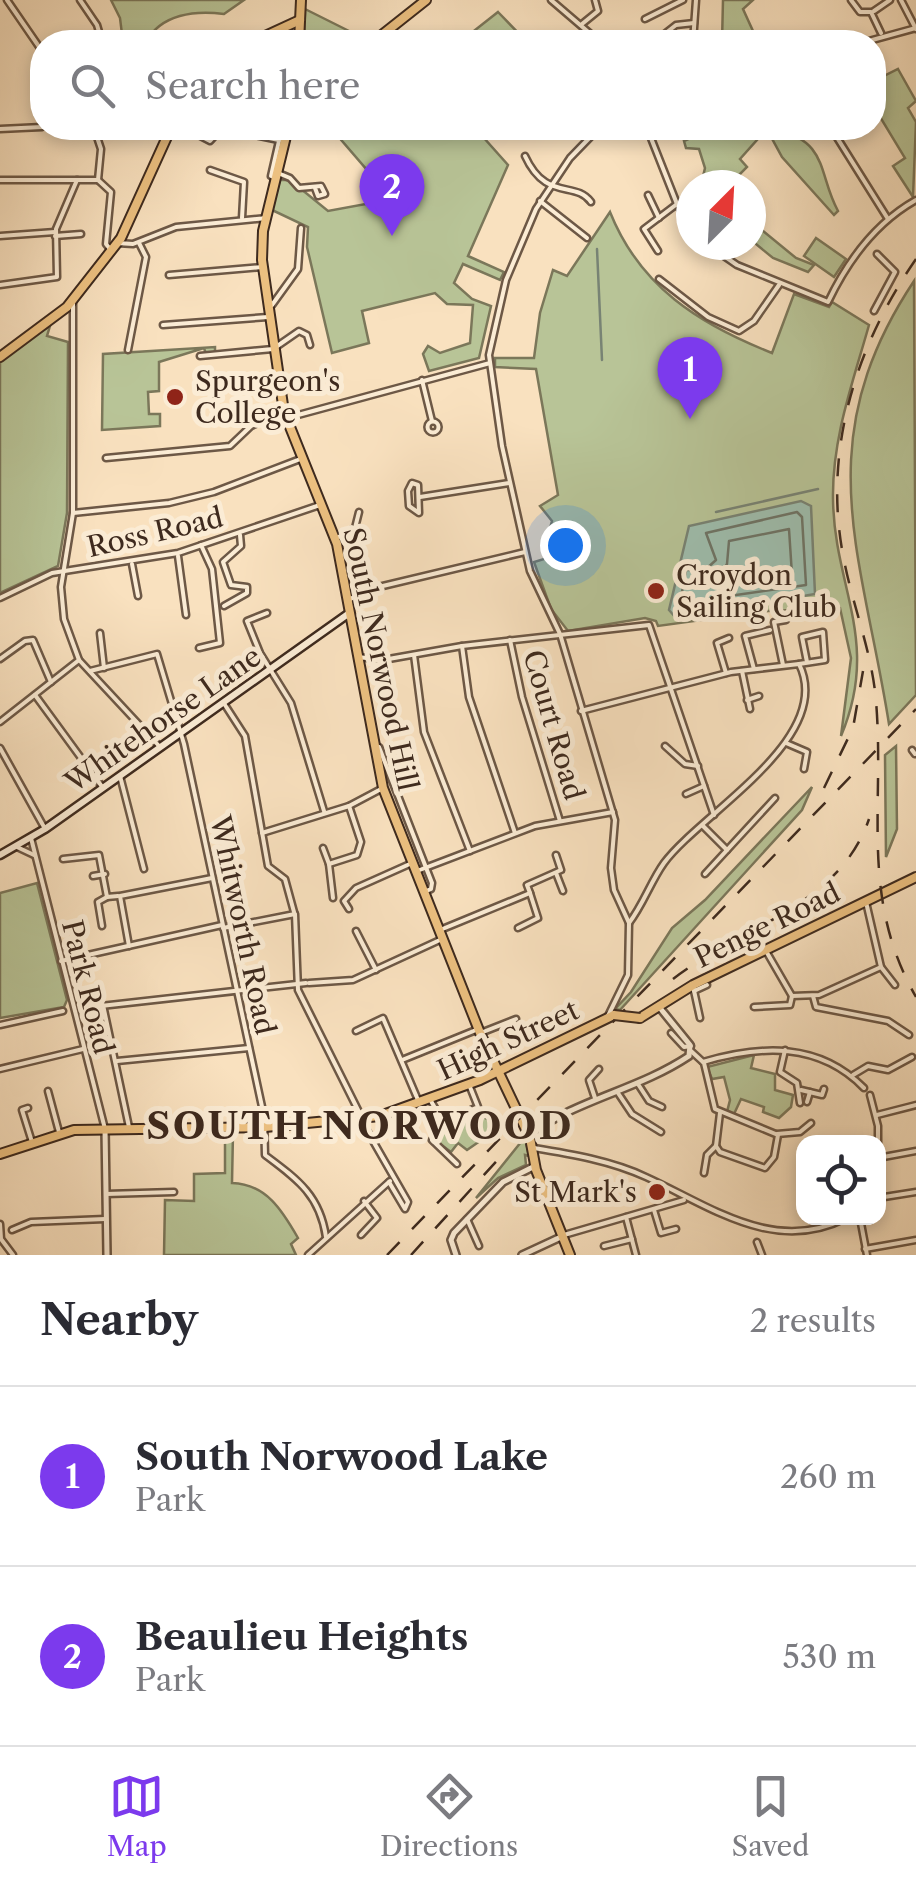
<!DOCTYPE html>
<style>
:root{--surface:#fff;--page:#f2f2f3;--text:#2b2b33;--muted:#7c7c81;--line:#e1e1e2;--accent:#7c3aed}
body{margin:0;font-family:"Libre Caslon Text",serif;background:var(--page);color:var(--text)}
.controls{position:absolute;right:30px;bottom:30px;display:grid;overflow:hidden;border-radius:20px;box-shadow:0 5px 15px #0003}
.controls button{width:90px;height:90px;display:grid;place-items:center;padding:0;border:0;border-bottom:2px solid var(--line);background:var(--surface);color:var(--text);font:50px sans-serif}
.compass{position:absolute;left:676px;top:170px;width:90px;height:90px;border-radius:50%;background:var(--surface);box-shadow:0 5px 15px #0003;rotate:24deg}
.you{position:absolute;left:565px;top:545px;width:35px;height:35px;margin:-25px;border:8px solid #fff;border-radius:50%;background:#1a73e8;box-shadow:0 0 0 15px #1a73e833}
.badge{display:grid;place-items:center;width:65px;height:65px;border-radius:50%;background:var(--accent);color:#fff;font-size:32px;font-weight:700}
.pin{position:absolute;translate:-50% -82px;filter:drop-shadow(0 2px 5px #0008)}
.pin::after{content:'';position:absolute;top:52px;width:35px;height:30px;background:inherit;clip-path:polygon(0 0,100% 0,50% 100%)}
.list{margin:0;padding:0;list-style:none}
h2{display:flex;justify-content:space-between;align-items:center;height:130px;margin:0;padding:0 40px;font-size:42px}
h2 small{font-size:32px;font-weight:400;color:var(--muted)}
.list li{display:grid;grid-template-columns:65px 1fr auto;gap:30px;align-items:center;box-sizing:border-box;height:180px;padding:0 40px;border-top:2px solid var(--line)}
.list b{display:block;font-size:38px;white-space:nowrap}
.list p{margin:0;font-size:32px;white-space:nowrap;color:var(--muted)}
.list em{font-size:32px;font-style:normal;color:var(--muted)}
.icon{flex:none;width:55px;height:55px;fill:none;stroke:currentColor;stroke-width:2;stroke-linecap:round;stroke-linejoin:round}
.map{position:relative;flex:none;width:916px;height:1255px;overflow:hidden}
.search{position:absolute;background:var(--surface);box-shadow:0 5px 15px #0003;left:30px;right:30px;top:30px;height:110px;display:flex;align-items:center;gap:25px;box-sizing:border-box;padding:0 35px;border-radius:40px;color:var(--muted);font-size:38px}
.sheet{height:490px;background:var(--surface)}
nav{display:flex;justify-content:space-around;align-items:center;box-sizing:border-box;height:140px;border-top:2px solid var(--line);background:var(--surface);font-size:28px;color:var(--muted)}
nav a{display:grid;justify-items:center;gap:5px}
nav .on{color:var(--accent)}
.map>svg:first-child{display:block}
</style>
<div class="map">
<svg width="916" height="1255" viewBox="0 0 916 1255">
<rect width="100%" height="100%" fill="#f9e1bf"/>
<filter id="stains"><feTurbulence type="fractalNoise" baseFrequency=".002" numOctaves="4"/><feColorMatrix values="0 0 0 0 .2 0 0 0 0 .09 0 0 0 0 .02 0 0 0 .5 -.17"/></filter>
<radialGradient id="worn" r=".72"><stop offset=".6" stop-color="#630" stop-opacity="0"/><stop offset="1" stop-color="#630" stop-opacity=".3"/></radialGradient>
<g fill="#b8c497" stroke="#7b775a" stroke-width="2.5">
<path d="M111,0H244L224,14C195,10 161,14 146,42H123L120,18Z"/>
<polygon points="723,0 753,0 743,9 758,42 722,42"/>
<polygon points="305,9 367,40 304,42"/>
<polygon points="498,12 527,42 479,42 470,34"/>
<polygon points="898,69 916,101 908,108 916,122 913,197 893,166 905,158 874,107 874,81"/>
<polygon points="341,128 475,128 508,165 468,256 504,272 500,280 463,264 454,283 472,299 491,306 479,358 429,371 423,354 428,346 440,353 470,343 473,305 447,304 435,293 362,311 369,343 332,353 307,247 308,227 272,210 280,180 290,180 328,211 366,204 366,184 373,177 337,135"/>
<polygon points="695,128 763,128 764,132 740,159 747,167 734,180 737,185 701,185 705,168 699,149 686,148 684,141 695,136"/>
<path d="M776,130C829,141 818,175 838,211L834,215L782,157L769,133Z"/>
<path d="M610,212C640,287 699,324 772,353L794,294L829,307L832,302L869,325C853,382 832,438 833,499C834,588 881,641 841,736L851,658L840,608L768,611L658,626L656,621L645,618L568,631L551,609L534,562L564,553L567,546L548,535L552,521L540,506L558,495L536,369L495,367V358H534L540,313L553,270L567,276Z"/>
<polygon points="751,221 796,258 814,265 808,272 773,258 751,240"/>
<polygon points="816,238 846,259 834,277 804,256"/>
<path d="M914,281L916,695L889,724C862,553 807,442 914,281Z"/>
<polygon points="50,326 47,336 68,342 67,513 58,566 0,593 0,362 17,346"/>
<polygon points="215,347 215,353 206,354 204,348 159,362 159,391 148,392 149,414 160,414 160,426 102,430 103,354"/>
<polygon points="896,746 897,829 886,857 885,755"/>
<polygon points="812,787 802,810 620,1010 615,1009 631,992 672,928 705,900"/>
<polygon points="37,883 67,1000 64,1007 0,1018 0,893"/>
<polygon points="754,1055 751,1068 775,1074 775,1090 793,1095 791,1107 779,1118 763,1112 764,1107 741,1099 734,1114 727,1112 730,1100 724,1077 712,1079 707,1067"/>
<polygon points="476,1112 490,1121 488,1132 494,1119 500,1117 503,1125 467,1150 458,1143 451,1152 436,1141 445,1125"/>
<path d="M225,1133H233L232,1183C266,1184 282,1210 298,1238L291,1244L296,1255H164L165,1200L194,1201V1174L225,1173Z"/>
<polygon points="525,1137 529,1156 525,1155 526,1165 498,1178 476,1198"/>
</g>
<polygon fill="#9ebeae" stroke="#788374" stroke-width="2.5" points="801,501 811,506 815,594 676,618 669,610 689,526"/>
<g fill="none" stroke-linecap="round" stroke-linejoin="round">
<g stroke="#6e7466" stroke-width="2.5">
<polygon points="797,512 802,517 806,585 680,603 686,570 705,570 716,560 706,533"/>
<polygon points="789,529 792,575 714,586 727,564 729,541"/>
</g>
<g stroke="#788374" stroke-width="2.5">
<polyline points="597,249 602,360"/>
<polyline points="716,512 818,489"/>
</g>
<g stroke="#6d5846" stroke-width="9">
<g id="minor">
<polyline points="7,0 42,51"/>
<polyline points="80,0 97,25 102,42"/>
<polyline points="551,0 600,42"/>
<polyline points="851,0 860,12 871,12 881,33"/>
<polyline points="901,0 916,29"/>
<polyline points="874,11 890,0"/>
<polyline points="645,19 683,0"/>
<polyline points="582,24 598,11 595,0"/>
<polyline points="662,36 676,25 694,23"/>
<polyline points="693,42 696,0"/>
<polyline points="865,42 916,28"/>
<polyline points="94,128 101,149 98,180"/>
<polyline points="185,128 210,141 222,128"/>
<polyline points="599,128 570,158 536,209 506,280 489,355 502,446 530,571 560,634 615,820 611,868 614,890 629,923 628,975 607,1018"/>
<polyline points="647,128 677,204 691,226"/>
<polyline points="831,128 888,219"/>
<polyline points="0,129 42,127"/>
<polyline points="245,133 279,140"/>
<path d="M525,156C546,202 575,180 591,202"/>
<polyline points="210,170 244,182 242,218"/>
<polyline points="278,173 290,178 299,188 321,186 325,194 318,196 315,188"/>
<polyline points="276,178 271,176 282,128"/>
<polyline points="0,180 98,180"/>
<polyline points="98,180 111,192 106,244 110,249"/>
<polyline points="648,195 659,218"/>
<polyline points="540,201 587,238"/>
<polyline points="0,236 55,232"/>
<polyline points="55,236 81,234"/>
<polyline points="117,243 133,244 176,227 267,218"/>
<path d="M708,245L737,265L828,302C848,260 875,223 916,200"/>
<polyline points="658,251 644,229 677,204"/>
<polyline points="169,275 262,267"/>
<polyline points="659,279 708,317 739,331 754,321 779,285"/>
<polyline points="0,285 57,277 56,229 77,180"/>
<polyline points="73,304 73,513 61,587 64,619 79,660 160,747"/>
<polyline points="272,305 298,269 301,228"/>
<polyline points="874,311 895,272 877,254"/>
<polyline points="163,325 268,317"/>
<polyline points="128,350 146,257 139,243"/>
<polyline points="200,356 273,349 299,331 307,335 310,345"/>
<polyline points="422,380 432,421"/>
<polyline points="287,418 490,363"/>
<circle cx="433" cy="427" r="5.5"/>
<polyline points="106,458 230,446 251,426 284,412"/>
<polygon points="412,483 418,485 419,513 409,506 408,491"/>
<polyline points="420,497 509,483"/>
<polyline points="73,513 169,503 214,492 303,458"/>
<polyline points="335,539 355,528 359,512"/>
<polyline points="178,556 186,615"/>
<polyline points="132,564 138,596"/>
<polyline points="0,598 52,573 178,553 320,505"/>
<polyline points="347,601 366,590 525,552"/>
<polyline points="224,606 247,593 247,587 231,585 223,562 241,546 240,535"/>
<polyline points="267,613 247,621 260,653 291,703 324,811"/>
<polyline points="100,633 104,668"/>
<polyline points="510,640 522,697 560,821"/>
<polyline points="462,646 469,697 515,833"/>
<polyline points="199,648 220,643 212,569 201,545"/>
<polyline points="414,655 424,732 470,851"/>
<polyline points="358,657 383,660 462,646 649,625 714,815"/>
<polyline points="0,659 25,641 33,640 51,682"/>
<polyline points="799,664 825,660 823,632 802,637 807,662"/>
<polyline points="783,665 774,622 786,620"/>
<polyline points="754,669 745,636 770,630"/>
<path d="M90,671L157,654L184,744L264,1116L265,1155C297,1179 320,1195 326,1237"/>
<polyline points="742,671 750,709"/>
<polyline points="726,673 717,643 729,638"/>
<polyline points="35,695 103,788"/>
<polyline points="747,700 759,696"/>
<polyline points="225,705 245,736 268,866 285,879 294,912"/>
<path d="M581,711L731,672L799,664C836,738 701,813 664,863C651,881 643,905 629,923"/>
<polyline points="0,722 79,660"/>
<polyline points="786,743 807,752 804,769"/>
<polyline points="665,746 685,764 698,766"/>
<polyline points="379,747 432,883 431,889 424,892"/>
<polyline points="0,748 44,827"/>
<polyline points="912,750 915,754"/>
<polyline points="120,776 144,869"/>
<polyline points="686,794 704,786"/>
<polyline points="703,826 727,850"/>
<polyline points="262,833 349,806 383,788"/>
<polyline points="31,838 105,1129"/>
<polyline points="17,847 34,855"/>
<polyline points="323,848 329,864 357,855 361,842 349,806"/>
<polyline points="63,859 99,855 107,897 118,896"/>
<polyline points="329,864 333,898"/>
<polyline points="417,871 535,826 613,812"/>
<polyline points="556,873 563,891"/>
<polyline points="705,874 775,798"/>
<polyline points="93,876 105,874"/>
<polyline points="349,909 344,901 356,888 412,863"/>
<polyline points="102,926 98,902 107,897"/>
<polyline points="223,928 295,914 298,990 361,1116"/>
<polyline points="518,928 538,918 530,893"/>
<polyline points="440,930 530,893 527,885 561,870 556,855"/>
<polyline points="356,931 376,970"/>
<polyline points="129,946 120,896 212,878"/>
<polyline points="766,951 792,996 819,995 881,967 866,902"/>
<polyline points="61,961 222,925"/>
<polyline points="881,967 895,985"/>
<polyline points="309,983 353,980 442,939"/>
<polyline points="693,986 700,1018"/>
<polyline points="694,991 707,985"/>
<polyline points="813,996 816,1007 888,1021 909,1035"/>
<polyline points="103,1005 129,1127"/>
<polyline points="754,1007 790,1005 792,996"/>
<polyline points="83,1008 306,983"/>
<polyline points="0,1025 63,1011"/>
<polyline points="356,1031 383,1018 418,1100"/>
<polyline points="483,1032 516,1019"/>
<polyline points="671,1033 684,1047 691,1046"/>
<polyline points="785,1050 780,1072 797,1083 800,1103"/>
<polyline points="691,1051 704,1063 715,1109 778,1135 774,1157 765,1168 720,1152 716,1146"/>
<polyline points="402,1060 476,1030"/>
<polyline points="117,1061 249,1048"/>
<path d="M703,1062C761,1045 819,1042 864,1088"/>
<polyline points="0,1069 83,1049"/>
<polyline points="853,1075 868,1066 888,1070 912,1057"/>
<polyline points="638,1084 649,1101 662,1107"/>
<polyline points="801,1090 822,1095 824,1089"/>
<polyline points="48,1091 59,1132"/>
<polyline points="618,1093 632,1114 661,1132"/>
<polyline points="870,1095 878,1126 878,1153"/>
<polyline points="595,1098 589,1080 599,1069"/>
<polyline points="431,1101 443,1122"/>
<polyline points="807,1102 810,1092"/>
<polyline points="28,1108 22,1110 32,1142"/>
<polyline points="877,1115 916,1105"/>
<polyline points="361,1120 408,1202 405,1209 389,1182"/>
<polyline points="443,1122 478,1107 470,1087"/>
<polyline points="442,1123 432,1140 457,1164"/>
<polyline points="777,1134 800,1132 811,1123"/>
<polyline points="716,1146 720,1113"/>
<path d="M534,1148C571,1154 612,1161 646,1177C710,1206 774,1255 846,1218"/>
<polyline points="878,1158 916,1151"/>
<polyline points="704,1173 707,1155 716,1146"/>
<polyline points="106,1194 174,1192"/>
<polyline points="878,1198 916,1192"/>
<polyline points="654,1210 661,1233 676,1229"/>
<polyline points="626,1217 636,1255"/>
<polyline points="860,1218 867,1255"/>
<polyline points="467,1219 479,1246"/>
<polyline points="0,1224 1,1239 13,1255"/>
<polyline points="12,1230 31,1222 105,1219"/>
<polyline points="361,1235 377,1218 364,1201"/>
<polyline points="564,1235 684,1200"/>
<polyline points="757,1242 762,1255"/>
<polyline points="604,1246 632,1239"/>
<polyline points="865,1249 916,1240"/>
<polyline points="308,1255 390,1181"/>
</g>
</g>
<g stroke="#6d5846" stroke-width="10">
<g id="tertiary">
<polyline points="105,1129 107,1255"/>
<path d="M529,1135C578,1099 638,1090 689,1056L690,1045L660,1008"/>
<polyline points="456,1255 451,1240 454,1233 503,1182 535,1166"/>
<polyline points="522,1255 563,1236"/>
</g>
</g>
<g stroke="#3e2a1e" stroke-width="11">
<polyline id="secondary" points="0,855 45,829 348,614"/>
</g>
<g stroke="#3e2a1e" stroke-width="12">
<g id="primary">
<polyline points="252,42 300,20"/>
<polyline points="299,42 301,0"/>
<polyline points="373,42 426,0"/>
<polyline points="288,128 263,231 262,260 284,412 337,544 383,788 480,1033 530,1138 536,1170 570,1255"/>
<polyline points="0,357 67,307 121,238 171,128"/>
<polyline points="640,1018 693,985 916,877"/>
<polyline points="0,1154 74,1130 265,1127 380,1116 480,1080 614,1015"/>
</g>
</g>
<use href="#minor" stroke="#fbecd5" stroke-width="4"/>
<use href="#tertiary" stroke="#fbecd5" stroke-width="5"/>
<use href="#secondary" stroke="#fbecd5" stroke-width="6"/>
<use href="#primary" stroke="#ecc080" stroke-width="8"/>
<g stroke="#3e2a1e" stroke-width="2.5" stroke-dasharray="18 18" stroke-linecap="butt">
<path d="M916,259C855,347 822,453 844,560C853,607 872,652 876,701C885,807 859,897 916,997"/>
<polyline points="824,788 853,728 863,671"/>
<path d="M673,979C740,927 839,907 869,819"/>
<polyline points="387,1255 916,709"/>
<polyline points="411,1255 504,1153"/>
</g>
<g stroke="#3e2a1e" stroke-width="12" stroke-linecap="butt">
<polyline id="primary-bridge" points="614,1015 640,1018"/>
</g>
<use href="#primary-bridge" stroke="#ecc080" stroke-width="8"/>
</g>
<g fill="#8f2418" stroke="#fbecd5" stroke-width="4">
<circle cx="175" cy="397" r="10"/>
<circle cx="656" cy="591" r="10"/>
<circle cx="657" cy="1192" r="10"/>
</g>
<g text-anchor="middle" stroke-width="10" stroke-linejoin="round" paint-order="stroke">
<g font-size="28" fill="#3e2a1e" stroke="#fbecd5" text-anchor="start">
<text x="195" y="391">Spurgeon's<tspan x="195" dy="32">College</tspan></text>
<text x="676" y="585">Croydon<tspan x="676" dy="32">Sailing Club</tspan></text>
<text x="637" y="1202" text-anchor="end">St Mark's</text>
</g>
<g font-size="28" fill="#3e2a1e" stroke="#fbecd5">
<text transform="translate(155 532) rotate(-13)" y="10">Ross Road</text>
<text transform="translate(381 659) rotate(78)" y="10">South Norwood Hill</text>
<text transform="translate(163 719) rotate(-35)" y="10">Whitehorse Lane</text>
<text transform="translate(554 725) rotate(74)" y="10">Court Road</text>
<text transform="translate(243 925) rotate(78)" y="10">Whitworth Road</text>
<text transform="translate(767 925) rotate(-26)" y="10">Penge Road</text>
<text transform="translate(88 987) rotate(76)" y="10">Park Road</text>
<text transform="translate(508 1040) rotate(-25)" y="10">High Street</text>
</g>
<g font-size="38" font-weight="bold" letter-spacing="2.5" fill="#3e2a1e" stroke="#fbecd5">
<text x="360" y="1139">SOUTH NORWOOD</text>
</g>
</g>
<rect width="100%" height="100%" filter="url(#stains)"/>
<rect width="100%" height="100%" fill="url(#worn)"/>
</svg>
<div class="controls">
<button><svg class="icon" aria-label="locate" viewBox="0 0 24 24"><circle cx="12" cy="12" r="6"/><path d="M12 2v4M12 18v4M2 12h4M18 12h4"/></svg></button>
</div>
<svg class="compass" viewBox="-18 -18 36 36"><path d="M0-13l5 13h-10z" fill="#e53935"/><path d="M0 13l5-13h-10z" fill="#7c7c81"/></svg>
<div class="you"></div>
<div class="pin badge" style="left:690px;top:419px">1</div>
<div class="pin badge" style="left:392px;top:236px">2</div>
<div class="search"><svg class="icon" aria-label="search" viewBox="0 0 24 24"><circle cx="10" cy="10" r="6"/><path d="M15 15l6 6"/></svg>Search here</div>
</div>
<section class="sheet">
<h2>Nearby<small>2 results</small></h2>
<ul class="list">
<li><span class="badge">1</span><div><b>South Norwood Lake</b><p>Park</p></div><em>260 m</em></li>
<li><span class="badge">2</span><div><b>Beaulieu Heights</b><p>Park</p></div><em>530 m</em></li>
</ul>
</section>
<nav>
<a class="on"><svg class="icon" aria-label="map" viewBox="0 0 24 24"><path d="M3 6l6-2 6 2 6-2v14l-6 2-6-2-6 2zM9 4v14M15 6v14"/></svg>Map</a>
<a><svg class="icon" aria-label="directions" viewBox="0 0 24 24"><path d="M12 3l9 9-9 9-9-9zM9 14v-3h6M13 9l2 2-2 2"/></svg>Directions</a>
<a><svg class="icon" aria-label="saved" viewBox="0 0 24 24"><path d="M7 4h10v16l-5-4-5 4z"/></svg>Saved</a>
</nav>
